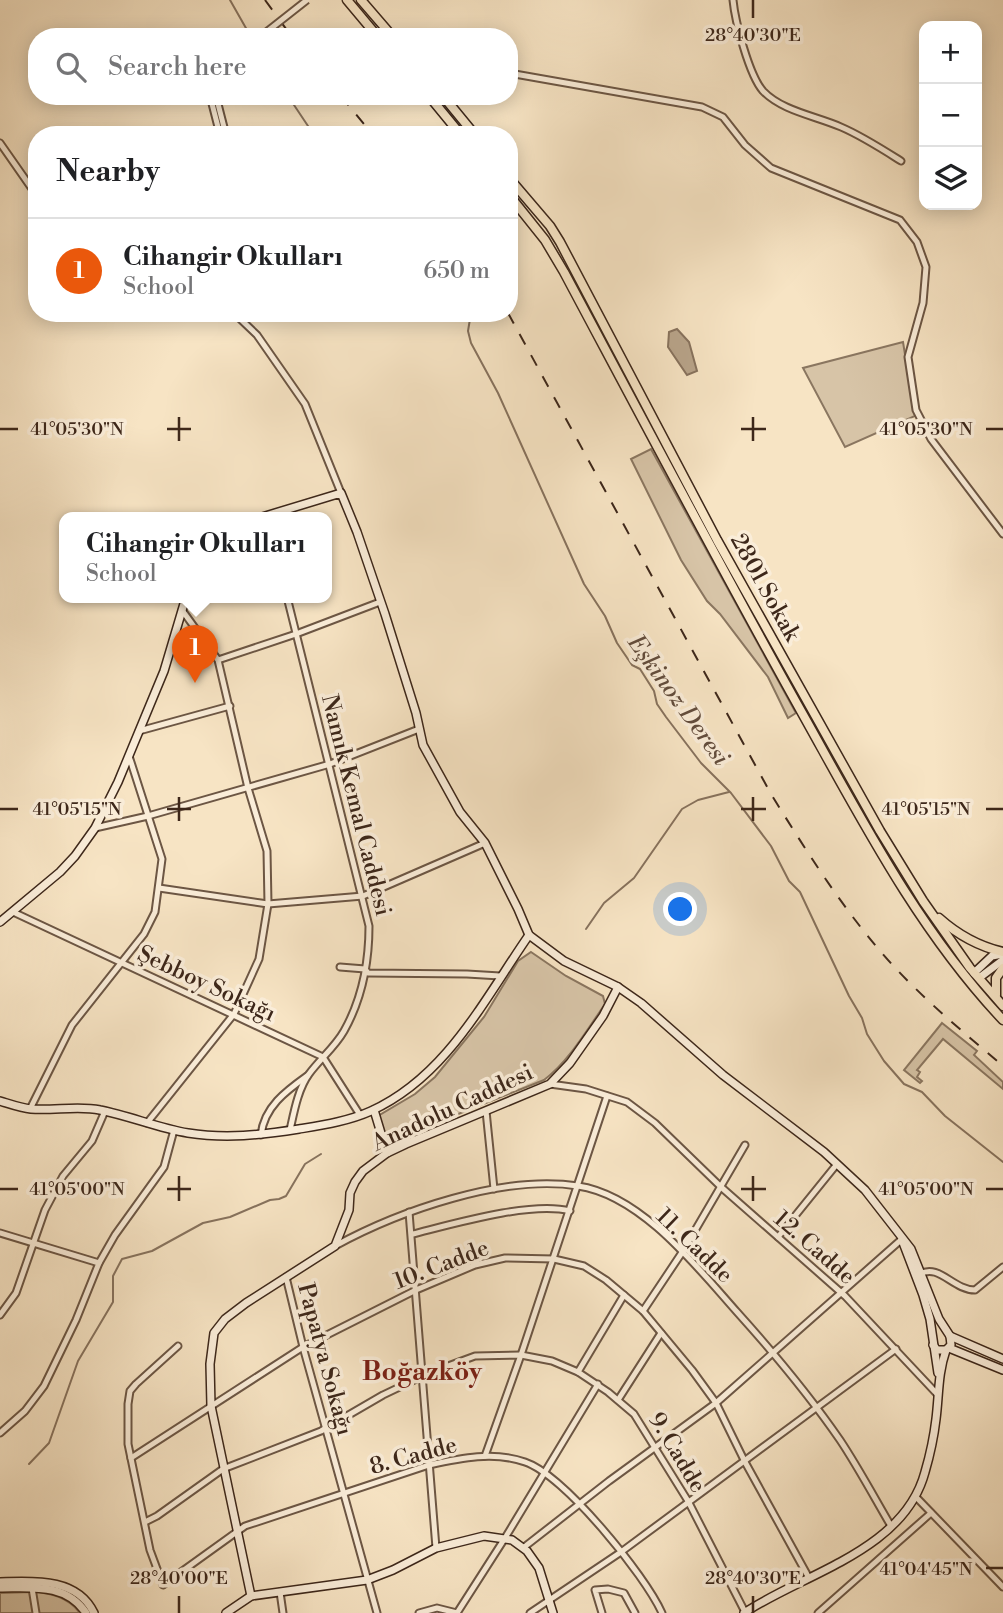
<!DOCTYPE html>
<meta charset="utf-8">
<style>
:root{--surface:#fff;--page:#f2f2f2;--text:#202124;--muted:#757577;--line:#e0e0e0;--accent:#ea580c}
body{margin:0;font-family:"Libre Bodoni",serif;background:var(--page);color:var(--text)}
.controls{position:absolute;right:21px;top:21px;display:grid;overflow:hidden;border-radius:14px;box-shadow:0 4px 18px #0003}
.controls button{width:63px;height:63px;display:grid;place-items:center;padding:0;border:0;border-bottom:2px solid var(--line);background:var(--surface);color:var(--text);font:35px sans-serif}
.you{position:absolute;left:681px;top:910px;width:24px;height:24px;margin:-18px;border:5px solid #fff;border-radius:50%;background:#1a73e8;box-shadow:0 0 0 10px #1a73e833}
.badge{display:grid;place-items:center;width:46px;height:46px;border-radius:50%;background:var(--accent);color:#fff;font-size:23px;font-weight:700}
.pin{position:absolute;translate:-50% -58px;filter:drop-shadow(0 2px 4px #0008)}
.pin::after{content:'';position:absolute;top:37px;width:24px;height:21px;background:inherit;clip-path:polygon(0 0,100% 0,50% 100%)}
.popup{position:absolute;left:59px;top:512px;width:273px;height:91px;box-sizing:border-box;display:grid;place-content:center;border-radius:14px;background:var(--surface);filter:drop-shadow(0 2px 5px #0005);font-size:23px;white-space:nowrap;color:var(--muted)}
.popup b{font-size:26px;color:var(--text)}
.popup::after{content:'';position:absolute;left:50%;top:100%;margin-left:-14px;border:14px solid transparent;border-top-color:var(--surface)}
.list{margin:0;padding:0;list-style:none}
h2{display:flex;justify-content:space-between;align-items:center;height:91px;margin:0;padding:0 28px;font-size:30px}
h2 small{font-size:23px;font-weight:400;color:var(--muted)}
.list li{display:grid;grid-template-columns:46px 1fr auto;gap:21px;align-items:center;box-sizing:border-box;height:105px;padding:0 28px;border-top:2px solid var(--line)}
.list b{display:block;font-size:26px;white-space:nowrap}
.list p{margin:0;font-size:23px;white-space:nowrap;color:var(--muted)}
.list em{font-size:23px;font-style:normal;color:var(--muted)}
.icon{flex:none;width:38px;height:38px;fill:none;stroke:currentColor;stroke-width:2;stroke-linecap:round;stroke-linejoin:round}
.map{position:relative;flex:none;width:1003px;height:1613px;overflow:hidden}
.search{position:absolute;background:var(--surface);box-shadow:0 4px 18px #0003;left:28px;top:28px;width:490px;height:77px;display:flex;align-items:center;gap:18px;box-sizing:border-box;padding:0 24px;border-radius:28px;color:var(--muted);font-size:26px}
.panel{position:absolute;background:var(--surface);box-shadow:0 4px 18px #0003;left:28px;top:126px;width:490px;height:196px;border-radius:28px}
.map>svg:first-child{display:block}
</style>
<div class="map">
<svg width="1003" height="1613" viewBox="0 0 1003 1613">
<rect width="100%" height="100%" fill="#f7e4c4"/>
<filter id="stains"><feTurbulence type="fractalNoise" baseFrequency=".00286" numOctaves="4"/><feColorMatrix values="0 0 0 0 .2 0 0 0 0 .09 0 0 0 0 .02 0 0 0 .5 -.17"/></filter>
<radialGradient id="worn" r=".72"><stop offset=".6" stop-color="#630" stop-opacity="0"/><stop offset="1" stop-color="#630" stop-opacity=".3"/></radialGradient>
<g fill="#d7c4a7" stroke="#8a7660" stroke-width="2">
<polygon points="903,342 915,416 845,447 803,368"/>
<polygon points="651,449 796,713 788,718 768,677 720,614 707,601 681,560 631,459"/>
<path d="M531,952L566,976L603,996L605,1004C587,1030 569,1061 544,1080L423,1128L389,1148L378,1116L415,1094L435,1077L484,1017L518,961Z"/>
<polygon points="942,1023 977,1051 974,1055 1003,1082 1003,1089 943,1039 917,1070 920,1072 917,1077 922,1081 920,1083 904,1070"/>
<path d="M32,1592C51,1593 68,1597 80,1613H0V1593Z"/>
</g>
<polygon fill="#b8a48a" stroke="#87725d" stroke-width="2" points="677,329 689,342 697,371 687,375 668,347 669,332"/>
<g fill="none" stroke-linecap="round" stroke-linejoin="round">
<g stroke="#87725d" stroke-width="2">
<polyline points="230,0 251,37"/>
<polyline points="288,96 314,135"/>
<polyline points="471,313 468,331 471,343 498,393 584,584 605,616 617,643 632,665 640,669 654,691 657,704 666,717 701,763 731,793 771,846 789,881 800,892 849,996 862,1018 867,1034 884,1061 904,1084 922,1092 945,1116 1003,1162"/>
<polyline points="586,929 604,903 634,878 682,809 698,800 729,792"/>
<polyline points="29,1464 49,1443 78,1361 113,1302 113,1276 122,1259 152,1251 203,1223 230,1217 270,1200 279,1199 286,1196 305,1164 321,1154"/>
</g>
<g stroke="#6c5644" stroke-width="9">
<g id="street">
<path d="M733,0C735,21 749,75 763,91C782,111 816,116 841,127C862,136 882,149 901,161"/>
<polyline points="509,73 702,107 723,117 745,145 771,168 900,220 917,242 926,267 923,303 908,357 916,410 931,439 1003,534"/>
<polyline points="210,96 220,135"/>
<polyline points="216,96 226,135"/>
<polyline points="0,143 37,196"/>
<polyline points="234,313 257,335 305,404 341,493"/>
<path d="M287,597L369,926C369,963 362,999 344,1031C335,1047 320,1059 309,1074C298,1089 294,1112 290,1130"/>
<polyline points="218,660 296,634 380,602"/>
<polyline points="139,731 230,706"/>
<polyline points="95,828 148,816 330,764 419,729"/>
<polyline points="159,888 268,904 363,896 485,843"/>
<polyline points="13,912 323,1057 360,1115"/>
<polyline points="340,967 365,969 368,973 467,974 500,976"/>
<polyline points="550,1084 586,1089 627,1102 655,1123 721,1187 845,1296 938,1395"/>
<polyline points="30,1109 72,1025 144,934 155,912 162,859 129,756"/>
<polyline points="486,1111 494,1189"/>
<polyline points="147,1123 234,1014 259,959 268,904 267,851 248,788 218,660 182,610"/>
<path d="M261,1135C264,1107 286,1091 307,1076"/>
<polyline points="409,1212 436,1548"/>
<polyline points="0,1233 99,1263"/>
<path d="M413,1234C453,1224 531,1201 570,1211"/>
<polyline points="778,1237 837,1164"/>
<path d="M335,1246C399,1211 504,1174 578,1186C641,1195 697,1267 737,1312C773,1352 809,1395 840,1440C858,1467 874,1497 891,1526"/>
<path d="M920,1274C939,1263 953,1290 975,1290L1003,1267"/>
<polyline points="286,1277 303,1347 377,1613"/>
<polyline points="643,1311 683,1251 745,1145"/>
<polyline points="0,1315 16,1293 45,1210 63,1176 92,1141 105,1111"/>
<path d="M178,1346L136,1384L130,1391L128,1404V1444L150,1550L163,1585L245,1526L429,1465C461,1458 494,1451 525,1462C564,1475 645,1575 662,1613"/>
<polyline points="578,1372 624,1295"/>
<polyline points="618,1400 661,1333"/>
<polyline points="0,1433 25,1411 44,1386 76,1320 99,1263 115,1235 164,1167 174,1130"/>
<polyline points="485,1456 521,1355 607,1096"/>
<polyline points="131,1458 303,1347 416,1290 475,1265 505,1258 554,1259 584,1266 606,1280 643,1311 692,1370 716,1403 745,1462 809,1578"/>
<polyline points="916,1497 1003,1587"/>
<polyline points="145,1522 157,1516 223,1469 321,1431 383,1395 429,1373 475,1356 521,1355 552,1361 578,1372 608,1392 634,1414 688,1501 745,1612"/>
<polyline points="523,1548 609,1481 716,1403 902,1239"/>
<polyline points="32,1588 36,1613"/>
<polyline points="280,1592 283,1613"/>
<polyline points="419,1613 437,1608 457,1613 505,1538 598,1384"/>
<polyline points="530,1613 621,1552 896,1349"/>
<polyline points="602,1613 595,1590 608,1589 624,1593 635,1613"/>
<polyline points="818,1613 931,1513"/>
</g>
</g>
<g stroke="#3d271a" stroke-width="10">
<g id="secondary">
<polyline points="262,517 341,493 357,532 385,614 416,713 423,745 460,812 485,843 518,909 529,935 564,961 618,987 641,1003 723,1075 824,1152 865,1190 911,1249 939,1319 950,1336 951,1345 946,1350 937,1350 933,1345"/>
<polyline points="0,922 60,872 75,856 95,828 118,782 164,671 186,597"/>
<polyline points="974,973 992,956 1003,954"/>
<polyline points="979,978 1003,960"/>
<path d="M0,1101C10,1104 21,1108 31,1109C54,1111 78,1105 100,1110C130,1116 158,1128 188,1133C226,1139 261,1135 299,1129C323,1125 349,1121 371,1111C446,1077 484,1000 529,935"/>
<polyline points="374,1110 387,1153"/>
<polyline points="902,1240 923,1295 930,1319 938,1373"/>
<polyline points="950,1336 1003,1359"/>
<polyline points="949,1348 1003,1370"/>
<path d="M0,1582C33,1581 77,1577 94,1613"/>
<path d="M0,1588C32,1588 66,1583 86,1613"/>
<polyline points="251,1596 211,1406 210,1364 214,1333 225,1319 246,1303 335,1246 349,1210 350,1193 355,1182 363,1171 387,1153 406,1144 550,1084 570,1063 603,1016 618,987"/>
<polyline points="226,1613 251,1596 367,1580 393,1570 436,1548 484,1536 512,1540 527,1551 539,1568 553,1613"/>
<path d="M744,1613C804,1573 904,1551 925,1472C930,1455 934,1436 936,1419C939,1395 938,1373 946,1350"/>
</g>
</g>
<g stroke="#3d271a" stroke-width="11">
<g id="primary">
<polyline points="347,0 378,37"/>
<polyline points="361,0 393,37"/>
<polyline points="429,96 461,135"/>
<polyline points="443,96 475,135"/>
<polyline points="509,178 550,226 560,242 717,540 880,831 923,901 970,968 1003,1006"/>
<path d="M509,195L545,240L564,272C644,422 723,572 806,720C864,824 920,932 1003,1020"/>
<path d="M939,918C958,935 977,946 1003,952"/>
<polyline points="996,995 996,978 1003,968"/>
</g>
</g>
<use href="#street" stroke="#faedd9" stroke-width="5"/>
<use href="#secondary" stroke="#faedd9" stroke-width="7"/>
<use href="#primary" stroke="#f7e4c4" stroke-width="8"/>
<g stroke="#3d271a" stroke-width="2" stroke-dasharray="12 12" stroke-linecap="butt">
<polyline points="265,0 292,37"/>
<polyline points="341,96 373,135"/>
<path d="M508,313L771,794C805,849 839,903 881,952C918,995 961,1030 1003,1066"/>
</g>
<g stroke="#6c5644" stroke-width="9" stroke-linecap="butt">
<polyline id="street-bridge" points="260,37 307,0"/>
</g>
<use href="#street-bridge" stroke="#faedd9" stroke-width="5"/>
</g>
<path fill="none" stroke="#3d271a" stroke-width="2.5" d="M753,0V18M179,417V441M753,417V441M0,429H18M167,429H191M741,429H766M986,429H1003M179,797V821M753,797V821M0,809H18M167,809H191M741,809H766M986,809H1003M179,1176V1201M753,1176V1201M0,1189H18M167,1189H191M741,1189H766M986,1189H1003M986,1568H1003M179,1596V1613M753,1596V1613"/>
<g text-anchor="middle" stroke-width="7" stroke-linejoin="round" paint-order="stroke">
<g font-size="23" fill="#3d271a" stroke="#faedd9">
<text transform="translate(766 587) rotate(61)" y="8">2801 Sokak</text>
<text transform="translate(357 805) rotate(76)" y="8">Namık Kemal Caddesi</text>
<text transform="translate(207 983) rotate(25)" y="8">Şebboy Sokağı</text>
<text transform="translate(452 1107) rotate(-25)" y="8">Anadolu Caddesi</text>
<text transform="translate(695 1245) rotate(44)" y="8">11. Cadde</text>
<text transform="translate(815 1247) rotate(41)" y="8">12. Cadde</text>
<text transform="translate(441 1264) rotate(-21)" y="8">10. Cadde</text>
<text transform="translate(326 1359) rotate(75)" y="8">Papatya Sokağı</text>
<text transform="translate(678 1452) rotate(59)" y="8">9. Cadde</text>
<text transform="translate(413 1455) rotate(-15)" y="8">8. Cadde</text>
</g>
<g font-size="24" font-style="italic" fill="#624c3c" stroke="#faedd9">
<text transform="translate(679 700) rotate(54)" y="8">Eşkinoz Deresi</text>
</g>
<g font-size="26" font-weight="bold" fill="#7a1f14" stroke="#faedd9">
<text x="422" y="1380">Boğazköy</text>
</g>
</g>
<g font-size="18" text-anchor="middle" fill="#3d271a" stroke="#faedd9" stroke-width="7" stroke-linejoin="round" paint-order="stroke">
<text x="753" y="41">28°40'30"E</text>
<text x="77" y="435">41°05'30"N</text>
<text x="926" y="435">41°05'30"N</text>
<text x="77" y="815">41°05'15"N</text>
<text x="926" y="815">41°05'15"N</text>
<text x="77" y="1195">41°05'00"N</text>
<text x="926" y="1195">41°05'00"N</text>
<text x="926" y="1575">41°04'45"N</text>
<text x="179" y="1584">28°40'00"E</text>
<text x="753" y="1584">28°40'30"E</text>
</g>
<rect width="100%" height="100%" filter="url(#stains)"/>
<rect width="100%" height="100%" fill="url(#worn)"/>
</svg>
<div class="controls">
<button>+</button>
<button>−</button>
<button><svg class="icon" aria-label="layers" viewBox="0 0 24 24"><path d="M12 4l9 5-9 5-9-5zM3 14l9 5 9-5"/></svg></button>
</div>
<div class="you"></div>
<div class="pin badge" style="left:195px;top:683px">1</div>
<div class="popup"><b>Cihangir Okulları</b>School</div>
<div class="search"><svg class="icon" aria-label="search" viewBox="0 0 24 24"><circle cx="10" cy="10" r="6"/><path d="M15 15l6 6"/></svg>Search here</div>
<section class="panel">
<h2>Nearby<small></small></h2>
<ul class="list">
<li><span class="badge">1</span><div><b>Cihangir Okulları</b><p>School</p></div><em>650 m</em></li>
</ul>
</section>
</div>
